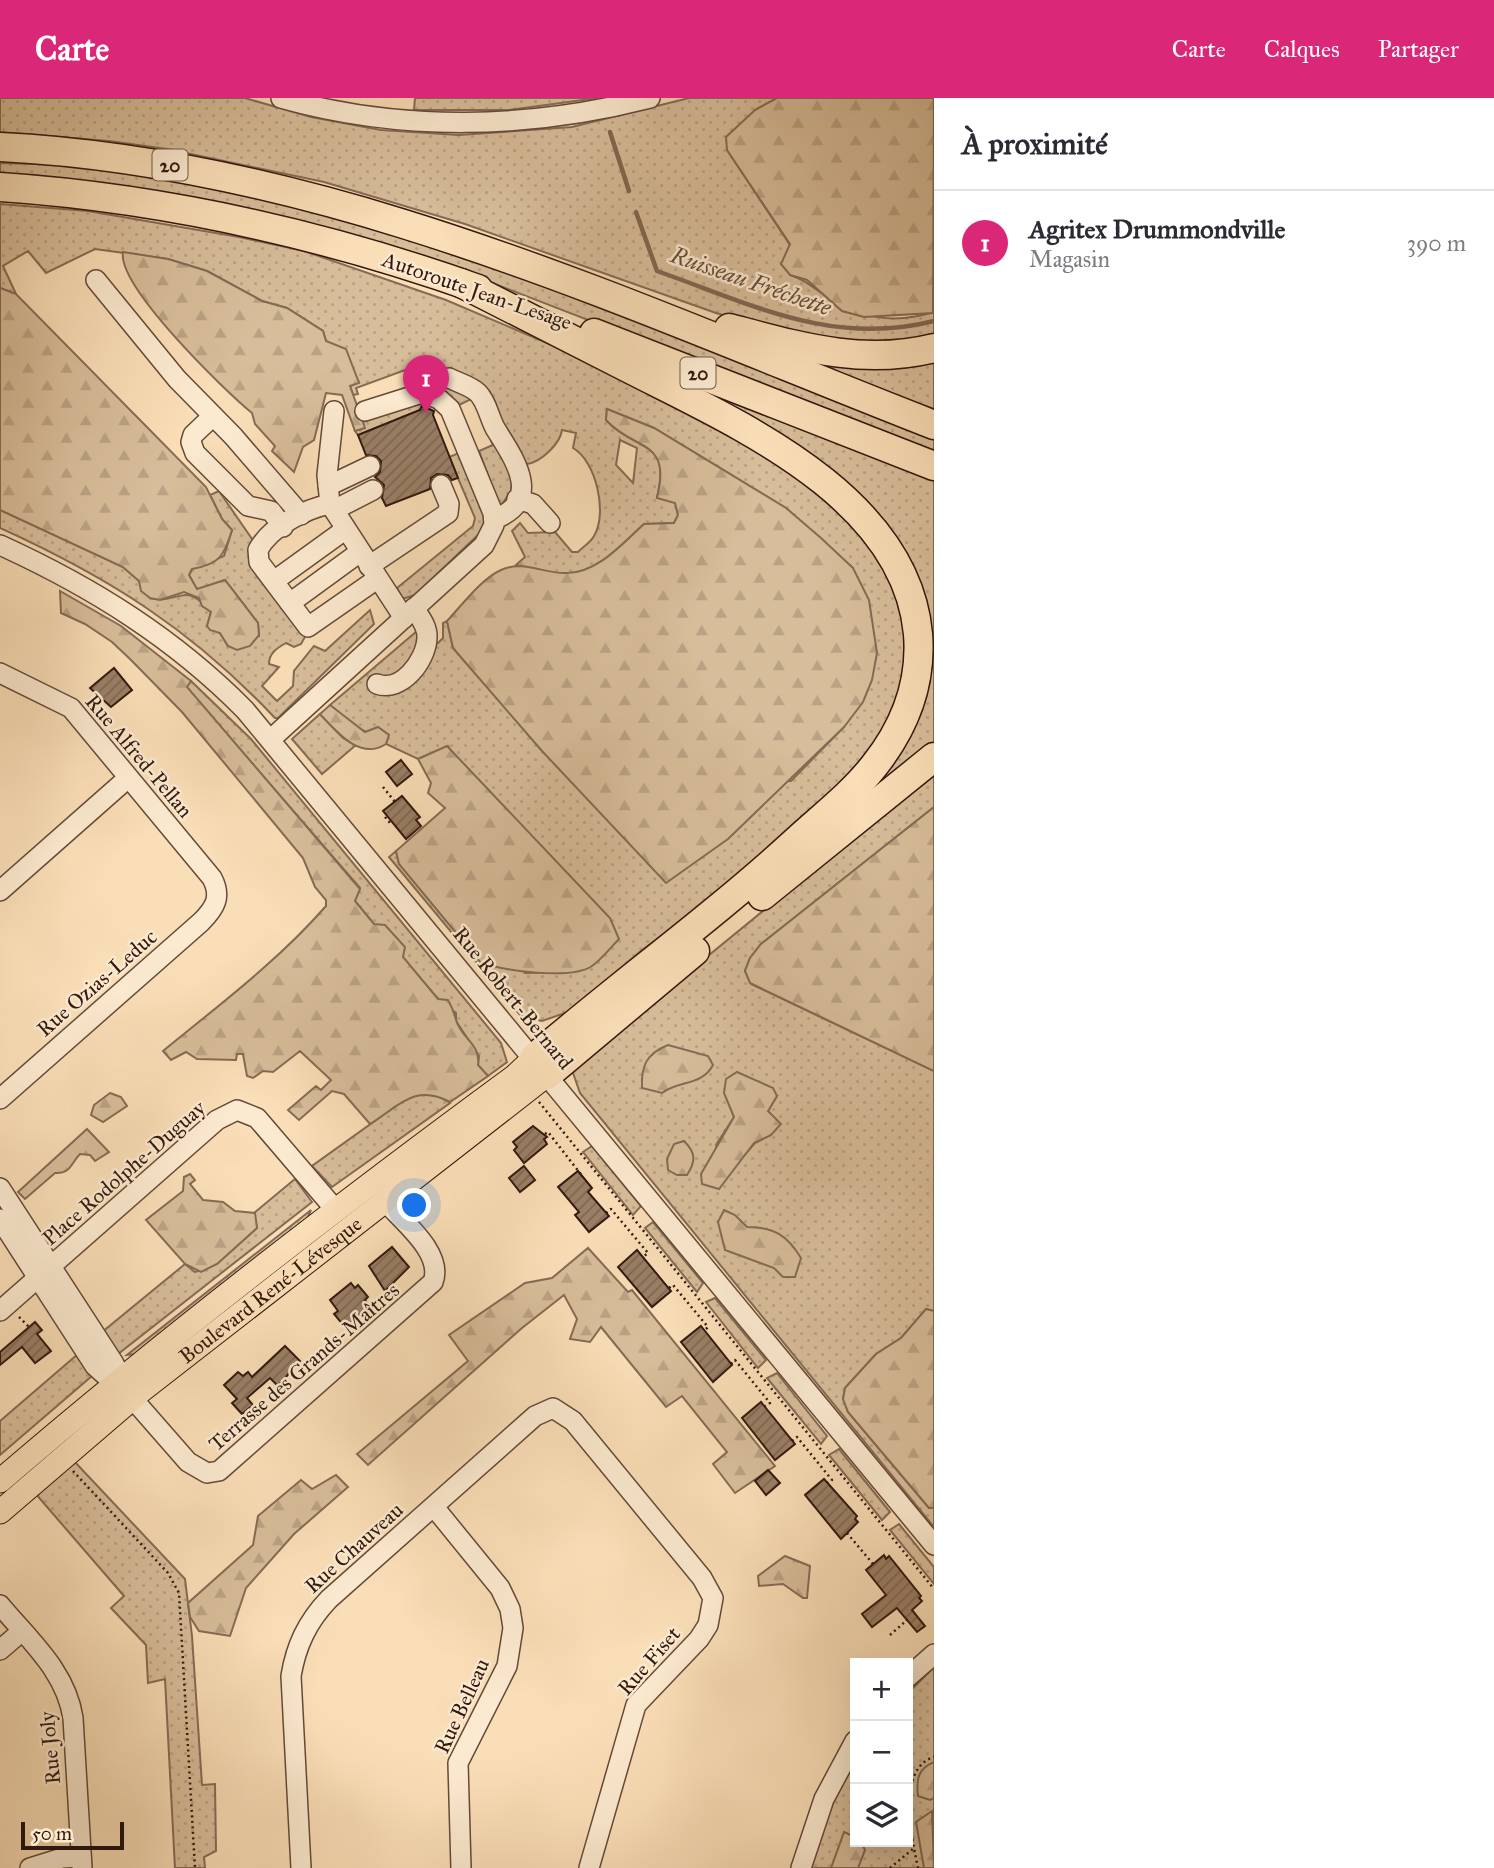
<!DOCTYPE html>
<html lang="fr">
<meta charset="utf-8">
<style>
:root{--surface:#fff;--page:#f7f7f7;--text:#2b2b33;--muted:#7c7c81;--line:#e1e1e2;--accent:#db2777}
body{margin:0;font-family:"IM FELL Great Primer",serif;background:var(--page);color:var(--text)}
.controls{position:absolute;right:21px;bottom:21px;display:grid;overflow:hidden;border-radius:0px;box-shadow:0 7px 28px #0002}
.controls button{width:63px;height:63px;display:grid;place-items:center;padding:0;border:0;border-bottom:2px solid var(--line);background:var(--surface);color:var(--text);font:35px sans-serif}
.scale{position:absolute;left:21px;bottom:18px;width:103px;box-sizing:border-box;padding-left:7px;border:4px solid #32190e;border-top:0;font-size:19px;line-height:24px;white-space:nowrap;color:#32190e;-webkit-text-stroke:5px #fcead0;paint-order:stroke}
.you{position:absolute;left:415px;top:1108px;width:24px;height:24px;margin:-18px;border:5px solid #fff;border-radius:50%;background:#1a73e8;box-shadow:0 0 0 10px #1a73e833}
.badge{display:grid;place-items:center;width:46px;height:46px;border-radius:50%;background:var(--accent);color:#fff;font-size:23px;font-weight:700}
.pin{position:absolute;translate:-50% -58px;filter:drop-shadow(0 2px 4px #0008)}
.pin::after{content:'';position:absolute;top:37px;width:24px;height:21px;background:inherit;clip-path:polygon(0 0,100% 0,50% 100%)}
.list{margin:0;padding:0;list-style:none}
h2{display:flex;justify-content:space-between;align-items:center;height:91px;margin:0;padding:0 28px;font-size:30px}
h2 small{font-size:23px;font-weight:400;color:var(--muted)}
.list li{display:grid;grid-template-columns:46px 1fr auto;gap:21px;align-items:center;box-sizing:border-box;height:105px;padding:0 28px;border-top:2px solid var(--line)}
.list b{display:block;font-size:26px;white-space:nowrap}
.list p{margin:0;font-size:23px;white-space:nowrap;color:var(--muted)}
.list em{font-size:23px;font-style:normal;color:var(--muted)}
.icon{flex:none;width:38px;height:38px;fill:none;stroke:currentColor;stroke-width:2;stroke-linecap:round;stroke-linejoin:round}
.map{position:relative;flex:none;width:934px;height:1770px;overflow:hidden}
header{display:flex;align-items:center;gap:42px;box-sizing:border-box;height:98px;padding:0 35px;background:var(--accent);color:#fff}
header strong{font-size:33px}
nav{display:flex;gap:38px;margin-inline-start:auto;font-size:24px}
main{display:flex}
aside{flex:1;background:var(--surface)}
.map>svg:first-child{display:block}
</style>
<header>
<strong>Carte</strong>
<nav><a>Carte</a><a>Calques</a><a>Partager</a></nav>
</header>
<main>
<div class="map">
<svg width="934" height="1770" viewBox="0 0 934 1770">
<defs>
<pattern id="grass-dots" width="8" height="8" patternUnits="userSpaceOnUse" patternTransform="scale(1.75)"><rect width="8" height="8" fill="#d8bd9a"/><path d="M2 2h.1M6 6h.1" fill="none" stroke="#baa284" stroke-width="1.8" stroke-linecap="round"/></pattern>
<pattern id="forest-firs" width="22" height="20" patternUnits="userSpaceOnUse" patternTransform="scale(1.75)"><rect width="22" height="20" fill="#d8bd9a"/><path d="M5 1l3.5 6h-7zM16 11l3.5 6h-7z" fill="#baa284"/></pattern>
<pattern id="building-hatch" width="6" height="6" patternUnits="userSpaceOnUse" patternTransform="scale(1.75)"><rect width="6" height="6" fill="#9a7f66"/><path d="M-1 1l2-2M0 6l6-6M5 7l2-2" fill="none" stroke="#7e6752"/></pattern>
</defs>
<rect width="100%" height="100%" fill="#fadeb7"/>
<filter id="stains"><feTurbulence type="fractalNoise" baseFrequency=".00286" numOctaves="4"/><feColorMatrix values="0 0 0 0 .2 0 0 0 0 .09 0 0 0 0 .02 0 0 0 .5 -.17"/></filter>
<radialGradient id="worn" r=".72"><stop offset=".6" stop-color="#630" stop-opacity="0"/><stop offset="1" stop-color="#630" stop-opacity=".3"/></radialGradient>
<g fill="url(#grass-dots)" stroke="#856b54" stroke-width="2" fill-rule="evenodd">
<path d="M0,0H245L311,19L381,32L459,37L572,29L689,0H777L755,12L727,52L790,147V177C804,181 811,188 823,196C859,220 892,227 934,214V236L882,246L778,233L716,215L465,126L324,84L167,51L109,43L0,34Z"/>
<polygon points="415,0 598,0 509,12 414,12"/>
<polygon points="0,65 72,67 144,76 287,103 481,163 934,338 934,356 446,167 0,78"/>
<path d="M0,106L88,113L239,139L304,153L446,202L580,259L756,348L843,416L887,469L908,538L902,600L855,675L694,815L642,852L568,914L542,923L521,918L389,759L396,753L399,766L525,875L573,874L448,648L418,661L386,646L388,637L376,631L366,634L354,628L330,607L417,533L432,545H438L443,540V525L447,523L453,550L579,691L791,683L844,629L853,470L786,410L654,330L607,311L606,322C635,354 672,340 657,399L675,404L678,417L674,425L644,426C623,445 598,475 566,476C550,476 532,470 516,467L525,459L512,433L520,425L528,435L555,434L572,454H578C583,449 591,444 594,438C608,415 596,363 573,350L576,335L562,332C560,346 541,364 527,366L516,354L511,393L500,409L479,353L493,347L473,300L459,307L438,292L439,289L409,284L405,272L356,290L358,296L353,297L350,288L359,284L335,248L326,243L323,233L287,210L262,203L207,173L168,161L95,151L46,175L28,153L3,168L16,196L0,190ZM620,342L637,350L633,385L616,367Z"/>
<polygon points="934,256 934,311 842,276 812,258"/>
<polygon points="676,282 934,383 934,651 682,848 909,625 902,462"/>
<polygon points="418,303 423,305 420,312 358,337 355,333 364,330 363,324"/>
<polygon points="459,355 485,421 480,435 415,497 402,501 397,490 473,428 475,420 449,359"/>
<path d="M219,393L252,441L255,453L306,537L301,546L294,549L286,545C277,550 269,555 269,566L279,569L262,588L277,603L293,588L294,573L314,548L325,553L370,512L374,526L278,620H275C192,532 110,480 0,430V412L123,469L139,483L150,500C182,507 182,481 211,514L207,528L220,535L228,548L259,538L258,525L225,482L197,492L189,477L192,471L224,458L232,432L222,421L210,397Z"/>
<polygon points="191,583 251,641 501,945 507,964 488,978 478,967 479,958 456,923 456,915 438,901 354,803 360,790 186,589"/>
<polygon points="320,616 343,640 356,647 322,676 292,641"/>
<path d="M934,673V709L761,846L750,860L745,873L751,886L934,973V1213L926,1211L901,1240L876,1256L845,1290L843,1301L848,1314L929,1410H934V1429L580,995L573,975L582,961ZM777,998L768,1013L771,1037L755,1045L726,1078L716,1047L734,1019L730,1005Z"/>
<polygon points="420,996 438,998 450,1005 332,1089 312,1068 407,1000"/>
<polygon points="592,1048 641,1108 633,1117 583,1054"/>
<polygon points="295,1081 312,1104 118,1256 101,1235 185,1166 195,1174 217,1166 257,1130 254,1115"/>
<polygon points="311,1112 307,1121 137,1256 127,1257"/>
<polygon points="653,1124 703,1185 697,1194 645,1130"/>
<polygon points="715,1200 766,1262 758,1270 706,1204"/>
<polygon points="78,1256 93,1277 0,1357 0,1323"/>
<polygon points="777,1275 827,1338 821,1346 767,1280"/>
<polygon points="839,1351 890,1414 882,1422 829,1357"/>
<polygon points="73,1362 185,1481 192,1538 202,1687 215,1686 216,1753 204,1759 205,1770 175,1770 165,1581 148,1585 146,1547 111,1510 124,1498 35,1395"/>
<polygon points="899,1426 934,1469 934,1486 890,1432"/>
<polygon points="934,1569 934,1770 810,1770 828,1715 855,1661 855,1744 908,1744 908,1595"/>
</g>
<g fill="url(#forest-firs)" stroke="#856b54" stroke-width="2">
<polygon points="777,0 934,0 933,215 864,219 842,213 807,182 790,177 781,166 790,146 727,52 726,39 755,12"/>
<path d="M123,154L168,161L207,173L262,203L287,210L323,233L326,243L346,251L359,285L350,288L365,330L355,333L342,297L326,295L314,342L303,349L294,374L272,353L275,348L255,326L252,315C224,292 117,188 123,154Z"/>
<path d="M0,190L16,196L206,389L222,421L232,432C224,458 220,466 192,471L189,477L197,491L225,482L258,525L259,537L250,548L237,552L228,548L220,535L210,532L207,528L211,514L202,508L199,500L184,494L160,502L150,500L141,493L139,483L123,469L0,412Z"/>
<path d="M607,311L654,330L786,410L821,440L853,470L869,502L877,555L872,582L863,604L844,629L728,741L666,785L542,653L465,564L453,550L447,523C462,507 481,481 501,472C522,462 543,475 564,475C596,477 623,445 644,426L674,425L678,417L675,405L657,400C672,340 635,354 606,322Z"/>
<path d="M60,493L121,528L191,583L187,589L360,791L355,803L374,826L385,827L405,849L403,859L438,901L448,902C452,909 454,914 456,922C461,940 481,946 478,967L488,978L450,1004C415,985 399,1008 370,1026L344,996L332,993L299,1022L288,1012L316,988L321,992L331,982L300,953L273,974L263,973L253,980L247,978L243,956H237L236,962L197,961L186,954L171,962L163,953C219,907 278,863 326,808V802L315,789L303,760L182,614L130,561L112,544L85,526L61,515Z"/>
<path d="M330,607L365,634L378,629L389,637L386,646C360,663 337,634 320,616Z"/>
<path d="M447,648L610,820L619,841C611,849 602,861 592,868C572,882 503,873 480,864L399,766L396,753L445,710L428,695L431,685L418,661Z"/>
<polygon points="934,709 934,973 750,885 745,873 750,860 761,846"/>
<path d="M668,947L708,958L713,967C702,988 679,982 662,995L642,990C641,968 646,956 668,947Z"/>
<polygon points="737,974 773,990 777,998 768,1013 781,1026 771,1037 754,1045 719,1091 702,1086 701,1076 734,1019 724,995 726,981"/>
<polygon points="110,995 121,999 127,1008 103,1024 91,1017 94,1007"/>
<path d="M87,1031L109,1054L95,1063L90,1057L80,1056C71,1065 71,1076 55,1075L25,1101L18,1094Z"/>
<path d="M684,1043C696,1055 696,1063 687,1077H677L668,1072L667,1061L674,1046Z"/>
<polygon points="190,1076 195,1082 190,1086 203,1102 223,1104 235,1113 255,1115 257,1130 217,1166 201,1174 185,1166 146,1122 183,1093 184,1079"/>
<path d="M724,1112L735,1117L747,1129C774,1129 787,1137 801,1160L795,1179H783L774,1170L725,1152L718,1124Z"/>
<polygon points="588,1150 628,1194 632,1192 775,1368 735,1395 713,1366 727,1354 682,1298 666,1309 601,1229 590,1244 570,1241 577,1221 564,1197 522,1230 368,1367 357,1356 468,1263 449,1237 525,1185 552,1180"/>
<polygon points="926,1211 934,1213 934,1410 929,1410 848,1314 843,1301 845,1290 876,1256 901,1240"/>
<polygon points="336,1377 348,1389 294,1436 246,1490 230,1538 199,1533 190,1519 188,1505 253,1447 258,1418 301,1382 312,1391"/>
<polygon points="785,1458 810,1468 807,1500 803,1500 783,1486 759,1488 758,1478"/>
<path d="M934,1664V1700L930,1702L918,1698C916,1681 918,1671 934,1664Z"/>
<polygon points="932,1713 934,1770 924,1770 916,1724"/>
<polygon points="844,1734 855,1739 855,1744 861,1744 865,1752 858,1770 831,1770"/>
</g>
<g fill="none" stroke-linecap="round" stroke-linejoin="round">
<g stroke="#816751" stroke-width="4.5">
<polyline points="610,34 629,93"/>
<path d="M636,114L657,173C751,206 833,249 934,223"/>
</g>
</g>
<g fill="url(#building-hatch)" stroke="#32190e" stroke-width="2">
<polygon points="422,308 434,313 433,317 458,380 452,382 448,377 437,376 431,380 430,391 386,408 382,400 384,387 375,379 380,374 381,363 376,358 366,357 358,337 420,312"/>
<polygon points="114,570 132,592 111,609 90,590"/>
<polygon points="401,662 412,676 397,688 386,674"/>
<polygon points="402,698 420,719 416,722 421,728 406,741 383,713"/>
<polygon points="533,1028 547,1039 544,1041 547,1046 524,1065 514,1052 517,1049 513,1044"/>
<polygon points="524,1068 535,1082 520,1094 509,1080"/>
<polygon points="578,1073 592,1090 588,1094 609,1118 589,1134 575,1117 579,1114 558,1089"/>
<polygon points="392,1149 409,1169 385,1193 369,1168"/>
<polygon points="637,1152 671,1193 652,1209 618,1169"/>
<polygon points="351,1185 355,1190 358,1187 368,1199 365,1202 370,1209 345,1229 334,1216 338,1213 330,1202"/>
<polygon points="35,1224 42,1232 37,1236 51,1253 35,1265 22,1249 0,1267 0,1254"/>
<polygon points="701,1228 732,1267 713,1284 681,1244"/>
<polygon points="285,1248 300,1263 278,1288 270,1280 247,1300 253,1307 242,1316 232,1305 237,1301 224,1287 238,1274 243,1278 248,1274 252,1279"/>
<polygon points="761,1304 795,1346 775,1362 742,1320"/>
<polygon points="768,1372 780,1385 766,1397 755,1383"/>
<polygon points="824,1381 857,1418 855,1421 858,1424 841,1441 805,1397"/>
<polygon points="884,1457 886,1461 889,1458 921,1498 919,1500 922,1503 912,1512 925,1528 917,1534 897,1510 872,1529 862,1516 886,1497 866,1472"/>
</g>
<g fill="none" stroke-linecap="round" stroke-linejoin="round">
<g stroke="#644a38" stroke-width="22">
<g id="minor">
<path d="M281,0C402,34 529,31 650,0"/>
<polyline points="96,182 177,281 233,338 301,417"/>
<path d="M449,280C459,285 471,288 478,295C487,304 489,319 495,330C512,358 545,401 495,421"/>
<polyline points="334,313 327,377 330,406 404,520"/>
<polyline points="213,318 193,337 191,344 195,355 248,408 271,413 283,429"/>
<polyline points="328,388 370,368"/>
<polyline points="517,401 533,406 550,425"/>
<path d="M330,406C305,411 270,429 258,452L259,464L308,529L377,481"/>
<polyline points="334,412 373,392"/>
<path d="M0,447C92,489 174,540 245,612L934,1447"/>
<polyline points="369,468 448,415 449,406 441,387"/>
<polyline points="274,483 346,431"/>
<polyline points="290,505 360,454"/>
<path d="M0,575L71,610L212,780C222,799 215,810 201,824L0,1001"/>
<path d="M377,586C401,595 426,563 427,540C428,529 420,519 414,510"/>
<polyline points="271,641 484,447 494,427 493,415 450,311 439,301 422,295 365,313"/>
<polyline points="0,793 128,680"/>
<path d="M0,1090L113,1264L132,1300L188,1364L207,1375L219,1373L433,1184C444,1155 402,1123 385,1103"/>
<polyline points="0,1121 95,1268 126,1296"/>
<polyline points="0,1213 217,1022 237,1012 257,1020 334,1110"/>
<polyline points="434,1409 500,1490 510,1511 513,1530 507,1568 458,1665 461,1770"/>
<path d="M0,1507C29,1542 66,1573 73,1620L82,1770"/>
<polyline points="0,1552 22,1533"/>
<polyline points="908,1579 934,1556"/>
<polyline points="30,1770 62,1760 81,1759"/>
<path d="M301,1770L291,1578C296,1548 307,1524 329,1501L535,1318L553,1310L573,1323L702,1480L713,1500L708,1527L699,1541L636,1607L589,1770"/>
<polyline points="801,1770 824,1701 855,1643"/>
</g>
</g>
<g stroke="#32190e" stroke-width="25">
<g id="major">
<path d="M0,1383C166,1240 338,1108 515,978L534,960"/>
<path id="s1" d="M0,1414L141,1293L547,977"/>
</g>
</g>
<g stroke="#32190e" stroke-width="31">
<g id="highway">
<path d="M0,49C329,65 631,209 934,327"/>
<path d="M0,89C164,100 323,136 478,191"/>
<path d="M461,185C518,214 575,243 632,272C738,326 906,399 918,536C922,586 905,629 874,668C852,696 822,719 796,743C712,820 620,886 534,960"/>
<path d="M729,230C798,248 862,268 934,250"/>
<polyline points="594,235 934,368"/>
<polyline points="762,798 934,659"/>
<polyline points="547,977 695,853"/>
</g>
</g>
<g stroke="#32190e" stroke-width="2.5" stroke-dasharray="2 3.5" stroke-linecap="butt">
<polyline points="383,689 395,704"/>
<polyline points="385,719 391,726"/>
<polyline points="539,1004 934,1491"/>
<polyline points="545,1036 548,1034 583,1079"/>
<polyline points="606,1115 611,1111 648,1155 643,1159"/>
<polyline points="669,1190 673,1187 708,1229 705,1232"/>
<polyline points="19,1219 29,1229"/>
<polyline points="731,1266 735,1262 770,1305 765,1308"/>
<polyline points="792,1343 797,1339 832,1382 827,1385"/>
<polyline points="73,1373 168,1475 179,1495 195,1770"/>
<polyline points="847,1435 873,1466"/>
<polyline points="890,1537 907,1522 905,1520"/>
<polyline points="890,1770 914,1750"/>
<path d="M918,1770C912,1741 896,1670 934,1659"/>
</g>
<use href="#minor" stroke="#fcead0" stroke-width="19"/>
<use href="#major" stroke="#fadeb7" stroke-width="23"/>
<use href="#highway" stroke="#fadeb7" stroke-width="28"/>
</g>
<g text-anchor="middle" stroke-width="5" stroke-linejoin="round" paint-order="stroke">
<g fill="#fcead0" stroke="#6f5848" stroke-width="2">
<rect x="152.5" y="51.5" width="35" height="31" rx="5"/>
<rect x="680.5" y="259.5" width="35" height="31" rx="5"/>
</g>
<g font-size="19" font-weight="bold" fill="#32190e">
<text x="170" y="74">20</text>
<text x="698" y="282">20</text>
</g>
<g font-size="21" fill="#32190e" stroke="#fcead0">
<text transform="translate(477 193) rotate(19)" y="7">Autoroute Jean-Lesage</text>
<text transform="translate(139 658) rotate(50)" y="7">Rue Alfred-Pellan</text>
<text transform="translate(97 885) rotate(-41)" y="7">Rue Ozias-Leduc</text>
<text transform="translate(513 900) rotate(51)" y="7">Rue Robert-Bernard</text>
<text transform="translate(124 1075) rotate(-41)" y="7">Place Rodolphe-Duguay</text>
<text dy="7" stroke="none"><textPath href="#s1" startOffset="350">Boulevard René-Lévesque</textPath></text>
<text transform="translate(304 1269) rotate(-41)" y="7">Terrasse des Grands-Maîtres</text>
<text transform="translate(354 1450) rotate(-42)" y="7">Rue Chauveau</text>
<text transform="translate(649 1563) rotate(-49)" y="7">Rue Fiset</text>
<text transform="translate(462 1608) rotate(-65)" y="7">Rue Belleau</text>
<text transform="translate(50 1650) rotate(-95)" y="7">Rue Joly</text>
</g>
<g font-size="23" font-style="italic" fill="#674d3b" stroke="#fcead0">
<text transform="translate(751 183) rotate(19)" y="8">Ruisseau Fréchette</text>
</g>
</g>
<rect width="100%" height="100%" filter="url(#stains)"/>
<rect width="100%" height="100%" fill="url(#worn)"/>
</svg>
<div class="controls">
<button>+</button>
<button>−</button>
<button><svg class="icon" aria-label="layers" viewBox="0 0 24 24"><path d="M12 4l9 5-9 5-9-5zM3 14l9 5 9-5"/></svg></button>
</div>
<div class="scale">50 m</div>
<div class="you"></div>
<div class="pin badge" style="left:426px;top:315px">1</div>
</div>
<aside>
<h2>À proximité<small></small></h2>
<ul class="list">
<li><span class="badge">1</span><div><b>Agritex Drummondville</b><p>Magasin</p></div><em>390 m</em></li>
</ul>
</aside>
</main>
